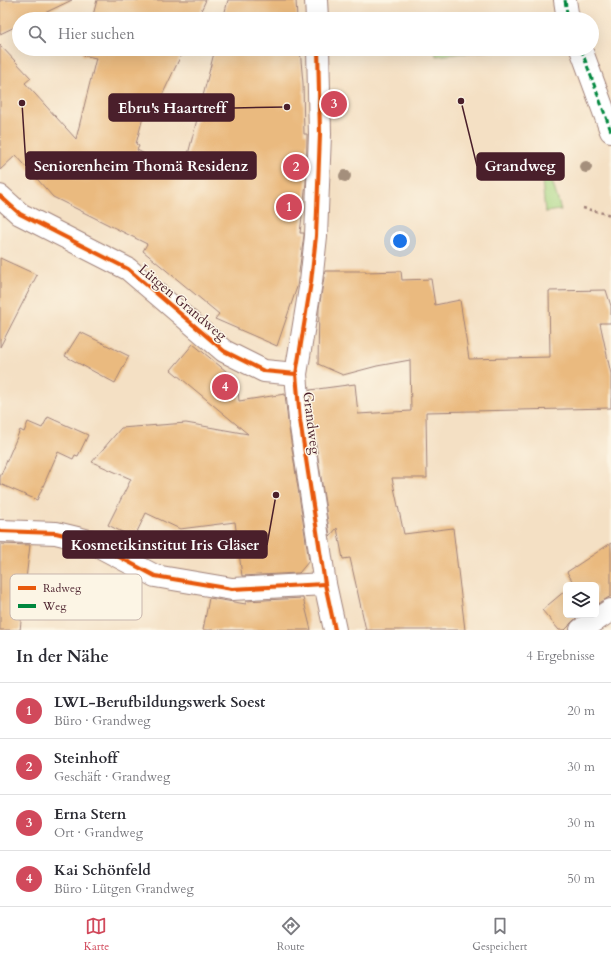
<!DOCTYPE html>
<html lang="de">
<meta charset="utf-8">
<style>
:root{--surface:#fff;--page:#f2f2f3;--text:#2b2b33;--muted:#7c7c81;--line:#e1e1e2;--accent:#d1495b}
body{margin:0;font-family:Cardo,serif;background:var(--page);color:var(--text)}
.controls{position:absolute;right:12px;bottom:12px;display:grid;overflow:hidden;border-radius:6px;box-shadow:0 4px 16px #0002}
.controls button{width:36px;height:36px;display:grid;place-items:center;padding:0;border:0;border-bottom:1px solid var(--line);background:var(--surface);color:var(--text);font:20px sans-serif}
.you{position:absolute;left:400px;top:241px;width:14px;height:14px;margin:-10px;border:3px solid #fff;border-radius:50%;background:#1a73e8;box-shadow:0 0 0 6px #1a73e833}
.badge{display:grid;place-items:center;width:26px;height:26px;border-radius:50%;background:var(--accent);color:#fff;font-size:13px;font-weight:700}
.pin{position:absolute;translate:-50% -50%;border:2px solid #fff;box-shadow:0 1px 4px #0006}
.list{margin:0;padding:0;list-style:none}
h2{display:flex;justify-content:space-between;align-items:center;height:52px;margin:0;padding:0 16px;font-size:17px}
h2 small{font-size:13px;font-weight:400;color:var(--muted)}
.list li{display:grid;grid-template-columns:26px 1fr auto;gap:12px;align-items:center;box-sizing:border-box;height:56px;padding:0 16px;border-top:1px solid var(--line)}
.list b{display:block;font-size:15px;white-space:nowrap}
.list p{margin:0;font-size:13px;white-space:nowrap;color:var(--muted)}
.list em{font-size:13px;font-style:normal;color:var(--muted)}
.icon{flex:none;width:22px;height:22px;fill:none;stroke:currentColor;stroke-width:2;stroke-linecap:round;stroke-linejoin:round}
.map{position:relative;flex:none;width:611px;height:630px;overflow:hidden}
.search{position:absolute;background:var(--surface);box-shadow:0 4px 16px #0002;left:12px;right:12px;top:12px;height:44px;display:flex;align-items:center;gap:10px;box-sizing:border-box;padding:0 14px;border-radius:22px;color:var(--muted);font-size:15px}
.sheet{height:276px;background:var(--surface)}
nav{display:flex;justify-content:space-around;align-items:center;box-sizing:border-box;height:56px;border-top:1px solid var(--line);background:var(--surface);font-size:11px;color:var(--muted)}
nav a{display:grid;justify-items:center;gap:2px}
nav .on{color:var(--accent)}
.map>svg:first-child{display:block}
</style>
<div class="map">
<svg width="611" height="630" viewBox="0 0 611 630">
<rect width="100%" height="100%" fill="#fcf5e5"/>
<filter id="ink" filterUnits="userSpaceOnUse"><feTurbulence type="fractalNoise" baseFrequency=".025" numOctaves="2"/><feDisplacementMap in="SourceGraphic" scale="8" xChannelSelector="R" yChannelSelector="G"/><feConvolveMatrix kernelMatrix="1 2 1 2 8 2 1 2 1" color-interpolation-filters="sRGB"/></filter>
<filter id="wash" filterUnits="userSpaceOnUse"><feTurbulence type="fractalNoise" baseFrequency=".012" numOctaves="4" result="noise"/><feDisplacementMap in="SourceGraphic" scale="16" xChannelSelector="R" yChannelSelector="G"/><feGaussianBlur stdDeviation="0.9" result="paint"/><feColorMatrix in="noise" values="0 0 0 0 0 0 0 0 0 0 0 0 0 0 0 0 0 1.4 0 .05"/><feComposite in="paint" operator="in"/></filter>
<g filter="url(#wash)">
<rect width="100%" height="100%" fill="#f4e0c4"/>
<g fill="#a9d784" stroke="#7a7b58">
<polygon points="435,49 505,49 436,56"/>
<polygon points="541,169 549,171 561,210 545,212"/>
</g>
<g id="blocks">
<g fill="#eaba7f">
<polygon points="0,0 72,0 32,19 19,19 19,25 0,34"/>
<polygon points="97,0 206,0 197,19 92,19"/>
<polygon points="228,0 296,0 297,19 223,19"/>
<polygon points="0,45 31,78 25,83 76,139 96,58 82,55 84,49 184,49 158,104 147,102 136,144 139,146 137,150 183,174 215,49 300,49 303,83 304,134 307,134 307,140 306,183 300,233 304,233 304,235 297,287 277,346 215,319 219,314 143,251 147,244 53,197 16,155 0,170"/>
<polygon points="0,258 37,275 0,347"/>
<polygon points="325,271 366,271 366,272 401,271 402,280 431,279 435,305 460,300 469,359 550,357 549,291 606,290 611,306 611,323 600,323 611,374 611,408 426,412 427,478 392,478 404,534 453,528 465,630 366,630 350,558 343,559 337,528 330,536 312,419 310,390 355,384 358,414 411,411 410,360 377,366 343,375 318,364 319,308"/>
<polygon points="80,332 129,356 115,383 65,356"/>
<polygon points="193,344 237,380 239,401 285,394 288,422 309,561 299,573 242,576 235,522 180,529 146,513 134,538 108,525 131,479 92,462 121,428 186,423 248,434 171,370"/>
<polygon points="48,417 88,435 78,456 75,455 73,459 58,452 37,500 0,484 0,477 20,430 24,432 28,422 42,428"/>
<polygon points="611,543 611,596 596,605 596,585 572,585 574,584 567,572"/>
<polygon points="0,544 30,545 20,630 0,630"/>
<polygon points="566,590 566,615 581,615 574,620 570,624 569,626 565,630 559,630 542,610"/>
<polygon points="209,598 246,604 246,601 303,598 311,630 203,630"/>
</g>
</g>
</g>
<g filter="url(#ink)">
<use href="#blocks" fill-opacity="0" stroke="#9f8078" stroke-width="1"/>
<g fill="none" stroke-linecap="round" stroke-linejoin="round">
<g stroke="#9f8078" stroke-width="24">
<g id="minor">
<polyline points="316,0 317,19"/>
<polyline points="565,0 567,13 569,19"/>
<polyline points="318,49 320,134 316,236 311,282 296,374 300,420 325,584 335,630"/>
<polyline points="581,49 611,131"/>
<polyline points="0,196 20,214 128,269 224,351 264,371 296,374"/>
<polyline points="0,531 56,533 89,541 155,576 232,589 325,584"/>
<polyline points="581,630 611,610"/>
</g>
</g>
<polyline stroke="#9f8078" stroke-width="2.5" stroke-dasharray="3 3" stroke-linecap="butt" points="583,208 611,215"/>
<use href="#minor" stroke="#fff" stroke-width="22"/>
<g stroke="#00873e" stroke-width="3" stroke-dasharray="6 3" stroke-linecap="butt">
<polyline points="565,0 567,13 569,19"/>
<polyline points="581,49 611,131"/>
</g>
<g stroke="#fcf5e5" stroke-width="6">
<g id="cycleway">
<polyline points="318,49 320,134 316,236 311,282 296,374 300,420 325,584 335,630"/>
<polyline points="0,196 20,214 128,269 224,351 264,371 296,374"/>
<polyline points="0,531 56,533 89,541 155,576 232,589 325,584"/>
</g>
</g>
<use href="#cycleway" stroke="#e8590c" stroke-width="4"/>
</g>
<g fill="#a48f7c">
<circle cx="586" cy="167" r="6"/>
<circle cx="345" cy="176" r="6"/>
</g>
</g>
<g text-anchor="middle" stroke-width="3" stroke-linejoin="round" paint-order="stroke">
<g font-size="14" fill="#4a1f2b" stroke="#fcf5e5">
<text transform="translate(183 302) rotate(40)" y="5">Lütgen Grandweg</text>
<text transform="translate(312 423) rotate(83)" y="5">Grandweg</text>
</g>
</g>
<rect x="10" y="574" width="132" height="46" rx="6" fill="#fcf5e5" stroke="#c7b5ad" stroke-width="1"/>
<rect x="18" y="586" width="18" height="4" fill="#e8590c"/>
<rect x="18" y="604" width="18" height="4" fill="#00873e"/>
<g font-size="11" fill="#4a1f2b">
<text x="43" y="592">Radweg</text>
<text x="43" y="610">Weg</text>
</g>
<path fill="none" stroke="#4a1f2b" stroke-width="1.5" d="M287 107L234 108M22 103L26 166M461 101L477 166M276 495L267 545"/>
<g fill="#4a1f2b" stroke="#fcf5e5" stroke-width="1.5">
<circle cx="287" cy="107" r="4"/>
<circle cx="22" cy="103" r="4"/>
<circle cx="461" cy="101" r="4"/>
<circle cx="276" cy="495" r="4"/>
</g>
<g fill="#4a1f2b" stroke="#4a1f2b" stroke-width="1.5">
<rect x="109" y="94" width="125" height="27" rx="4"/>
<rect x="26" y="152" width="230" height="27" rx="4"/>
<rect x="477" y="153" width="87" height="27" rx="4"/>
<rect x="63" y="531" width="204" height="27" rx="4"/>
</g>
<g font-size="15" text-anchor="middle" font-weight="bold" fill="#fff">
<text x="172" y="113">Ebru's Haartreff</text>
<text x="141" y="171">Seniorenheim Thomä Residenz</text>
<text x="520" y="171">Grandweg</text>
<text x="165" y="550">Kosmetikinstitut Iris Gläser</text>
</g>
</svg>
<div class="controls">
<button><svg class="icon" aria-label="layers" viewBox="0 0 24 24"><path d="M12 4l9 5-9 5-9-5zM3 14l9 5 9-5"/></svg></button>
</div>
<div class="you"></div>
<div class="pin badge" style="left:289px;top:207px">1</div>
<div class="pin badge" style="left:296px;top:167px">2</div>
<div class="pin badge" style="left:334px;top:104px">3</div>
<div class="pin badge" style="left:225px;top:387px">4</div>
<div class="search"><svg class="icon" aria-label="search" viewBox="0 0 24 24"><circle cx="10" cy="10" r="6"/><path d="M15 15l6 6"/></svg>Hier suchen</div>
</div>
<section class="sheet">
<h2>In der Nähe<small>4 Ergebnisse</small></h2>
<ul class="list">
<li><span class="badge">1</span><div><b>LWL-Berufbildungswerk Soest</b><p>Büro · Grandweg</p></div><em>20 m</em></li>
<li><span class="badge">2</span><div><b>Steinhoff</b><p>Geschäft · Grandweg</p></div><em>30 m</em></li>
<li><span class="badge">3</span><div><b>Erna Stern</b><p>Ort · Grandweg</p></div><em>30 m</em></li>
<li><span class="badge">4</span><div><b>Kai Schönfeld</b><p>Büro · Lütgen Grandweg</p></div><em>50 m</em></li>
</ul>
</section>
<nav>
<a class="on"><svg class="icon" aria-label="map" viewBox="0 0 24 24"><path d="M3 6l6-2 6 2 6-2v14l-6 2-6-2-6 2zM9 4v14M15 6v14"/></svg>Karte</a>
<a><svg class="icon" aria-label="directions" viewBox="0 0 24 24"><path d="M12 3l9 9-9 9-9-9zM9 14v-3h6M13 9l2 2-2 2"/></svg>Route</a>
<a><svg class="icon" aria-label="saved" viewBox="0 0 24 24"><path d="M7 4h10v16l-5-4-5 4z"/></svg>Gespeichert</a>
</nav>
